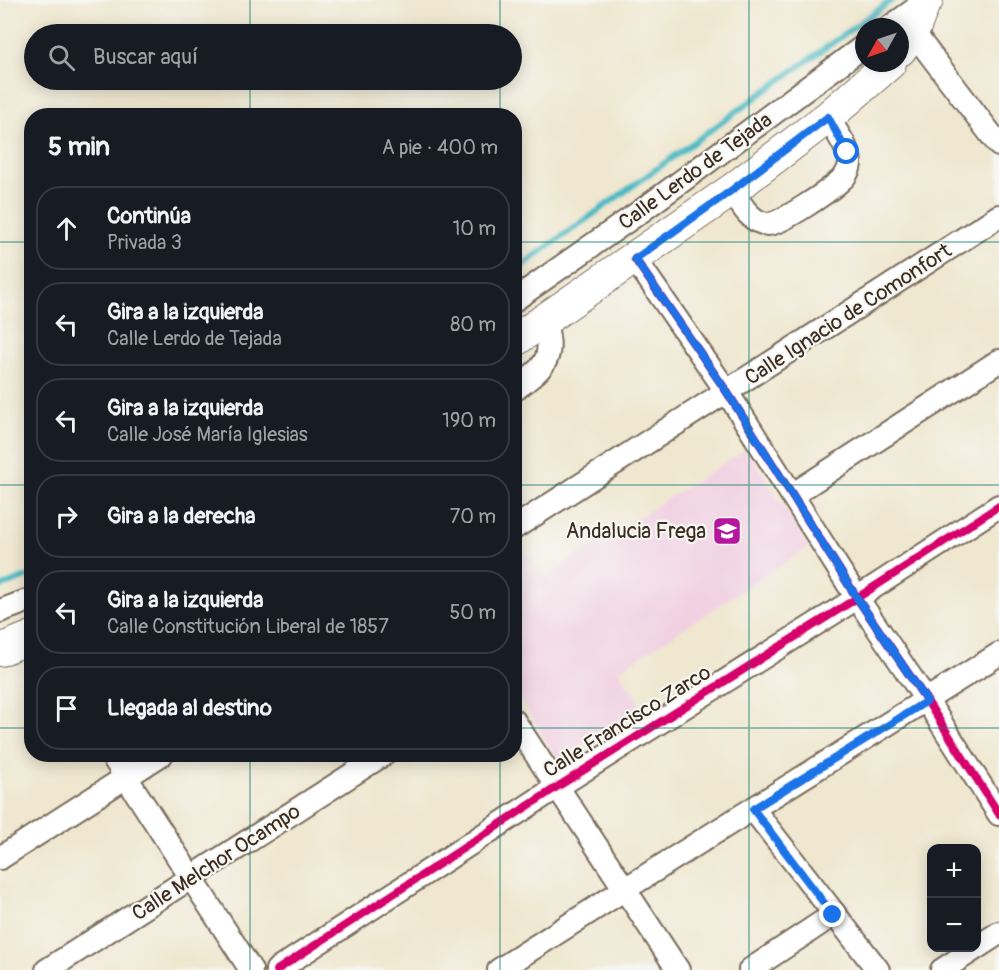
<!DOCTYPE html>
<html lang="es">
<meta charset="utf-8">
<style>
:root{--surface:#171b24;--page:#242831;--text:#f1f3f6;--muted:#9ea1a6;--line:#363941}
body{margin:0;font-family:Pangolin,sans-serif;background:var(--page);color:var(--text)}
.controls{position:absolute;right:18px;bottom:18px;display:grid;overflow:hidden;border-radius:12px;box-shadow:0 3px 15px #0003}
.controls button{width:54px;height:54px;display:grid;place-items:center;padding:0;border:0;border-bottom:2px solid var(--line);background:var(--surface);color:var(--text);font:30px sans-serif}
.compass{position:absolute;left:855px;top:18px;width:54px;height:54px;border-radius:50%;background:var(--surface);box-shadow:0 3px 15px #0003;rotate:230deg}
.stop{position:absolute;width:18px;height:18px;margin:-14px;border:4px solid #1a73e8;border-radius:50%;background:#fff}
.stop.end{background:#1a73e8;border-color:#fff;box-shadow:0 2px 6px #0008}
.list{margin:0;padding:0;list-style:none}
h2{display:flex;justify-content:space-between;align-items:center;height:78px;margin:0;padding:0 24px;font-size:26px}
h2 small{font-size:20px;font-weight:400;color:var(--muted)}
.list li{display:grid;grid-template-columns:39px 1fr auto;gap:18px;align-items:center;box-sizing:border-box;height:84px;margin:0 12px 12px;padding:0 12px;border:2px solid var(--line);border-radius:24px}
.list b{display:block;font-size:22px;white-space:nowrap}
.list p{margin:0;font-size:20px;white-space:nowrap;color:var(--muted)}
.list em{font-size:20px;font-style:normal;color:var(--muted)}
.icon{flex:none;width:33px;height:33px;fill:none;stroke:currentColor;stroke-width:2;stroke-linecap:round;stroke-linejoin:round}
.map{position:relative;flex:none;width:999px;height:970px;overflow:hidden}
.search{position:absolute;background:var(--surface);box-shadow:0 3px 15px #0003;left:24px;top:24px;width:498px;height:66px;display:flex;align-items:center;gap:15px;box-sizing:border-box;padding:0 21px;border-radius:33px;color:var(--muted);font-size:22px}
.panel{position:absolute;background:var(--surface);box-shadow:0 3px 15px #0003;left:24px;top:108px;width:498px;height:654px;border-radius:24px}
.map>svg:first-child{display:block}
</style>
<div class="map">
<svg width="999" height="970" viewBox="0 0 999 970">
<rect width="100%" height="100%" fill="#f6f6f2"/>
<filter id="ink" filterUnits="userSpaceOnUse"><feTurbulence type="fractalNoise" baseFrequency=".0167" numOctaves="2"/><feDisplacementMap in="SourceGraphic" scale="12" xChannelSelector="R" yChannelSelector="G"/><feConvolveMatrix kernelMatrix="1 2 1 2 8 2 1 2 1" color-interpolation-filters="sRGB"/></filter>
<filter id="wash" filterUnits="userSpaceOnUse"><feTurbulence type="fractalNoise" baseFrequency=".008" numOctaves="4" result="noise"/><feDisplacementMap in="SourceGraphic" scale="24" xChannelSelector="R" yChannelSelector="G"/><feGaussianBlur stdDeviation="1.35" result="paint"/><feColorMatrix in="noise" values="0 0 0 0 0 0 0 0 0 0 0 0 0 0 0 0 0 1.4 0 .05"/><feComposite in="paint" operator="in"/></filter>
<g filter="url(#wash)">
<rect width="100%" height="100%" fill="#efe7cf"/>
<polygon fill="#f1d0e2" points="747,449 809,547 619,670 642,708 558,760 515,691 515,546 519,543 545,576"/>
<g fill="none" stroke-linecap="round" stroke-linejoin="round">
<g stroke="#4cbac5" stroke-width="6">
<polyline points="514,271 892,0"/>
<polyline points="0,587 32,575"/>
</g>
</g>
</g>
<g filter="url(#ink)">
<g fill="none" stroke-linecap="round" stroke-linejoin="round">
<g stroke="#7a6c5c" stroke-width="26">
<g id="street">
<polyline points="890,27 924,3"/>
<polyline points="913,32 999,145"/>
<path d="M732,190C740,203 750,223 768,224C780,225 832,189 842,179C846,176 850,168 850,163C849,147 835,131 828,117"/>
<polyline points="635,259 727,392 857,598 927,701 999,814"/>
<polyline points="514,300 644,209 864,46"/>
<path d="M514,390C545,366 556,360 544,320"/>
<polyline points="792,495 999,361"/>
<polyline points="514,528 999,216"/>
<polyline points="0,611 32,599"/>
<polyline points="514,721 678,970"/>
<polyline points="111,754 251,970"/>
<polyline points="753,809 878,970"/>
<polyline points="0,858 162,754"/>
<polyline points="47,970 384,754"/>
<polyline points="277,970 557,787 857,598 999,506"/>
<polyline points="499,970 625,889 999,654"/>
<polyline points="750,970 833,915"/>
<polyline points="942,970 999,933"/>
</g>
</g>
<g stroke="#7a6c5c" stroke-width="34">
<g id="secondary">
<polyline points="900,50 913,32 924,3 927,0"/>
<polyline points="514,341 732,190 828,117 890,63"/>
<polyline points="0,650 32,637"/>
</g>
</g>
<use href="#street" stroke="#fff" stroke-width="22"/>
<use href="#secondary" stroke="#fff" stroke-width="32"/>
<g stroke="#f6f6f2" stroke-width="11">
<g id="cycleway">
<polyline points="635,259 727,392 857,598 927,701 999,814"/>
<polyline points="277,970 557,787 857,598 999,506"/>
</g>
</g>
<use href="#cycleway" stroke="#d6006c" stroke-width="8"/>
</g>
</g>
<g fill="none" stroke-linecap="round" stroke-linejoin="round" filter="url(#ink)">
<polyline stroke="#1a73e8" stroke-width="8" points="833,915 753,809 927,701 857,598 727,392 635,259 732,190 828,117 847,152"/>
</g>
<path fill="none" stroke="#0f766e" stroke-width="1.5" stroke-opacity="0.55" d="M250,0V34M500,0V34M749,0V970M250,80V116M500,80V116M0,242H32M514,242H999M0,485H32M514,485H999M0,728H32M514,728H999M250,754V970M500,754V970"/>
<defs>
<g id="school-square" transform="scale(1.5)"><rect x="-9" y="-9" width="18" height="18" rx="4" fill="#b5179e" stroke="#f6f6f2"/><path d="M0-5L7-2L0 1L-7-2ZM-4 1L0 2.5L4 1V4Q0 6-4 4Z" fill="#fff"/></g>
</defs>
<g fill-rule="evenodd">
<use href="#school-square" x="727" y="531"/>
</g>
<g text-anchor="middle" stroke-width="4.5" stroke-linejoin="round" paint-order="stroke">
<g font-size="21" fill="#3b2a1e" stroke="#f6f6f2">
<text transform="translate(695 171) rotate(-36)" y="7">Calle Lerdo de Tejada</text>
<text transform="translate(848 314) rotate(-33)" y="7">Calle Ignacio de Comonfort</text>
<text transform="translate(627 721) rotate(-32)" y="7">Calle Francisco Zarco</text>
<text transform="translate(216 862) rotate(-33)" y="7">Calle Melchor Ocampo</text>
</g>
<g font-size="21" fill="#3b2a1e" stroke="#f6f6f2" text-anchor="end">
<text x="706" y="538">Andalucia Frega</text>
</g>
</g>
</svg>
<div class="controls">
<button>+</button>
<button>−</button>
</div>
<svg class="compass" viewBox="-18 -18 36 36"><path d="M0-13l5 13h-10z" fill="#e53935"/><path d="M0 13l5-13h-10z" fill="#9ea1a6"/></svg>
<div class="stop" style="left:847px;top:152px"></div>
<div class="stop end" style="left:833px;top:915px"></div>
<div class="search"><svg class="icon" aria-label="search" viewBox="0 0 24 24"><circle cx="10" cy="10" r="6"/><path d="M15 15l6 6"/></svg>Buscar aquí</div>
<section class="panel">
<h2>5 min<small>A pie · 400 m</small></h2>
<ul class="list">
<li><svg class="icon" aria-label="ahead" viewBox="0 0 24 24"><path d="M12 20V5M6 11l6-6 6 6"/></svg><div><b>Continúa</b><p>Privada 3</p></div><em>10 m</em></li>
<li><svg class="icon" aria-label="left" viewBox="0 0 24 24"><path d="M17 20v-9H6M10 6l-5 5 5 5"/></svg><div><b>Gira a la izquierda</b><p>Calle Lerdo de Tejada</p></div><em>80 m</em></li>
<li><svg class="icon" aria-label="left" viewBox="0 0 24 24"><path d="M17 20v-9H6M10 6l-5 5 5 5"/></svg><div><b>Gira a la izquierda</b><p>Calle José María Iglesias</p></div><em>190 m</em></li>
<li><svg class="icon" aria-label="right" viewBox="0 0 24 24"><path d="M7 20v-9h11M14 6l5 5-5 5"/></svg><div><b>Gira a la derecha</b></div><em>70 m</em></li>
<li><svg class="icon" aria-label="left" viewBox="0 0 24 24"><path d="M17 20v-9H6M10 6l-5 5 5 5"/></svg><div><b>Gira a la izquierda</b><p>Calle Constitución Liberal de 1857</p></div><em>50 m</em></li>
<li><svg class="icon" aria-label="arrive" viewBox="0 0 24 24"><path d="M6 21V4h12l-3 4 3 4H6"/></svg><div><b>Llegada al destino</b></div></li>
</ul>
</section>
</div>
